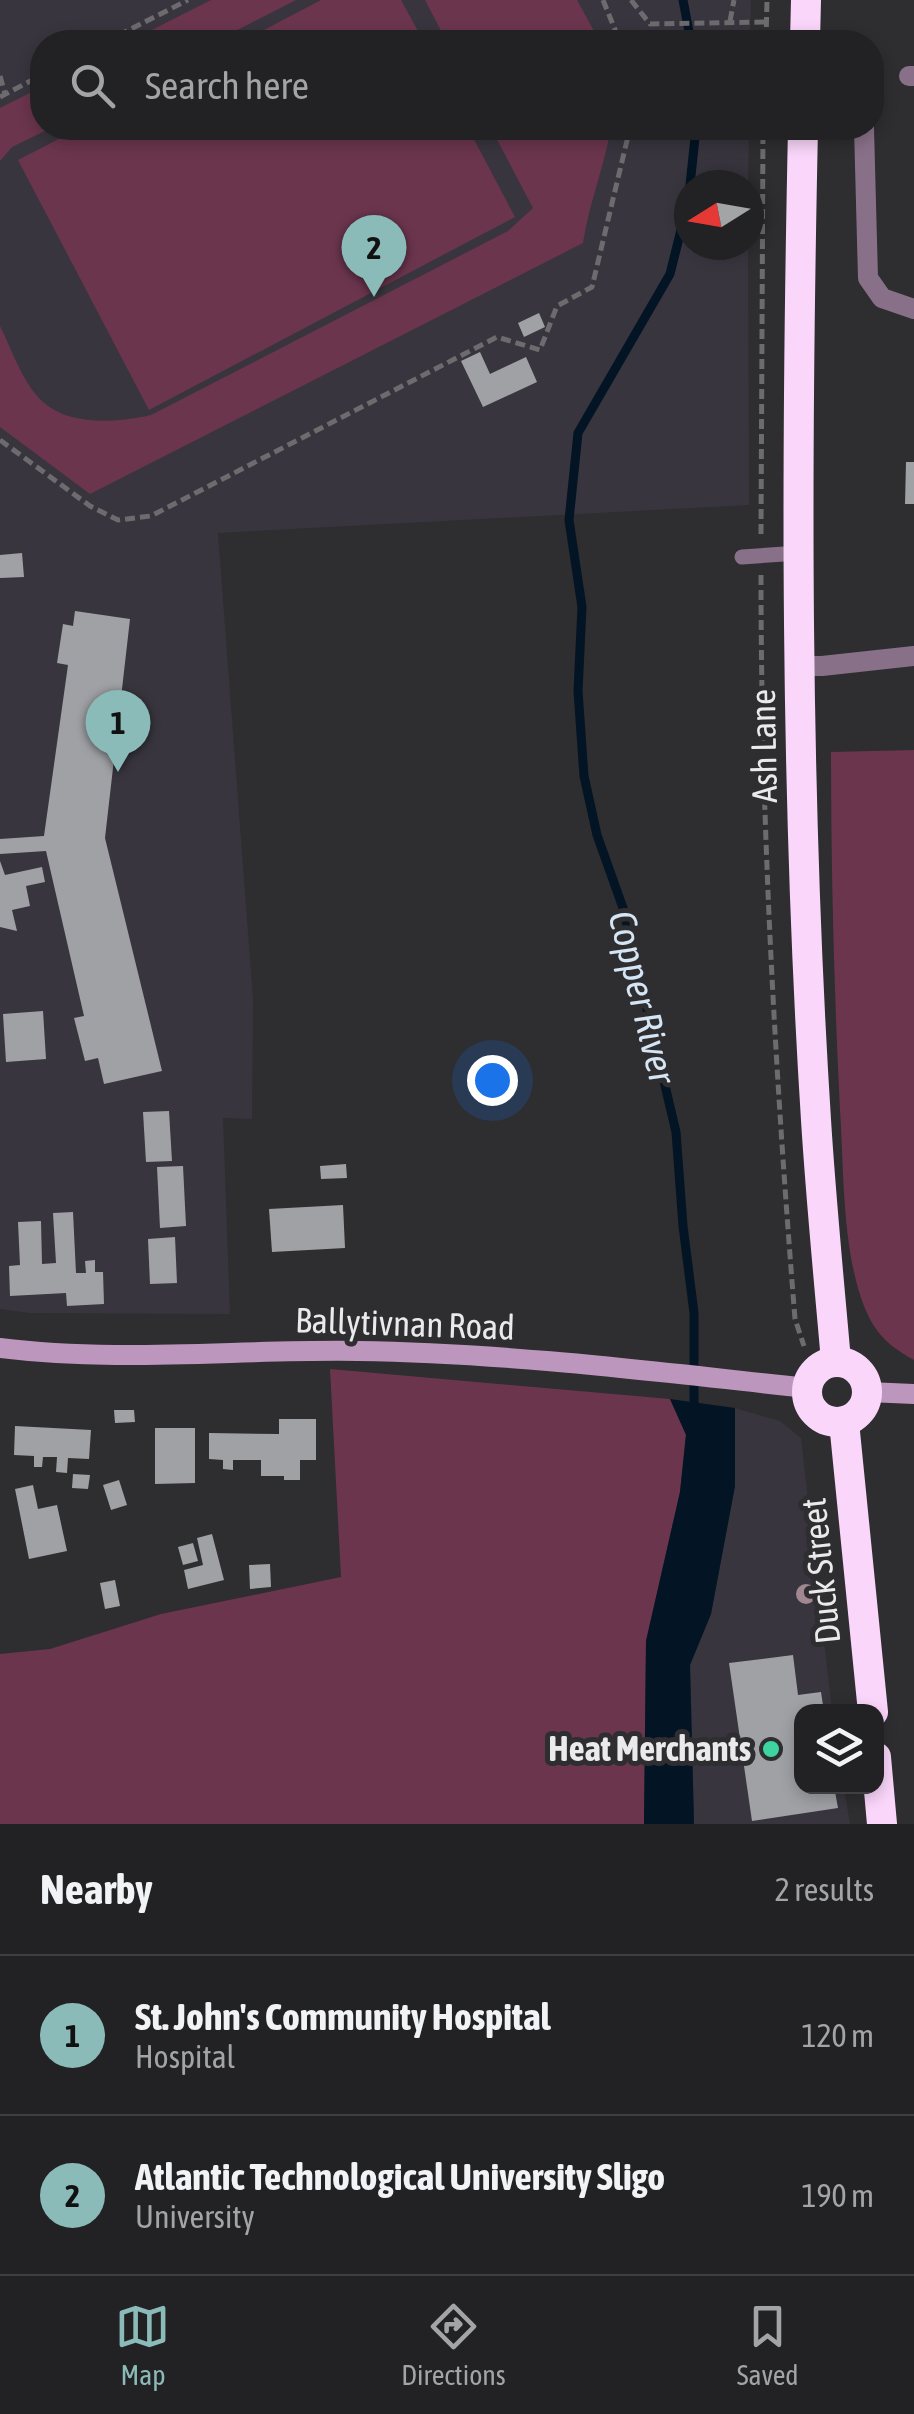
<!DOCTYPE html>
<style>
:root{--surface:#222224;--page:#2e2f31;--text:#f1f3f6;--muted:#a2a4a6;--line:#3f3f41;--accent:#8bbbb9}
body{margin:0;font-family:"Asap Condensed",sans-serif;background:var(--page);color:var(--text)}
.controls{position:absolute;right:30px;bottom:30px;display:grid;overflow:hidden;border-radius:20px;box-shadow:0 5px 15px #0003}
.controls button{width:90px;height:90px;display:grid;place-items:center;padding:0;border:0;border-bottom:2px solid var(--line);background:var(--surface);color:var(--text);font:50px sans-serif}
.compass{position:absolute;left:674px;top:170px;width:90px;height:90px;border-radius:50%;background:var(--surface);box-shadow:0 5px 15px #0003;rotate:259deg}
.you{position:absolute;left:492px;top:1080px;width:35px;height:35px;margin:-25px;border:8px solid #fff;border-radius:50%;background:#1a73e8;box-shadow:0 0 0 15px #1a73e833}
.badge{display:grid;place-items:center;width:65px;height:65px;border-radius:50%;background:var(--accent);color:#111;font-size:32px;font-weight:700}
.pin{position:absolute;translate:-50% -82px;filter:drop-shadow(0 2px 5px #0008)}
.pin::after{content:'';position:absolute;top:52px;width:35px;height:30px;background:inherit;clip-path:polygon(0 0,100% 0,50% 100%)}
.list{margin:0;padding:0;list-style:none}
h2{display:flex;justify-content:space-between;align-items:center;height:130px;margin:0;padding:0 40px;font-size:42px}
h2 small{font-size:32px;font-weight:400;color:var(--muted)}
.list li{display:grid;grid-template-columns:65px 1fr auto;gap:30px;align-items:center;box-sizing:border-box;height:160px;padding:0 40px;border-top:2px solid var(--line)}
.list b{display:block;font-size:38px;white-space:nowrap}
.list p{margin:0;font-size:32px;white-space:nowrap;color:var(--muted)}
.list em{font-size:32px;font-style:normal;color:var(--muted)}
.icon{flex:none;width:55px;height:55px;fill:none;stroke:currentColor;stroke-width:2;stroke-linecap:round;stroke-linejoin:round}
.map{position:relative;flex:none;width:914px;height:1824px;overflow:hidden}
.search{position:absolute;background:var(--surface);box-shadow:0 5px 15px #0003;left:30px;right:30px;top:30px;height:110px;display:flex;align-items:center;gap:25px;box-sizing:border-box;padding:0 35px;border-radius:40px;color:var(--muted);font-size:38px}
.sheet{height:450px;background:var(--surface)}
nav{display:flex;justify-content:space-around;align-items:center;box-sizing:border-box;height:140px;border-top:2px solid var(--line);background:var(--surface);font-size:28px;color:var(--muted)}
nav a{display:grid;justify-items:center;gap:5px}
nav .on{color:var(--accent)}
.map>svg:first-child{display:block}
</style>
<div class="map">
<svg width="914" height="1824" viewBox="0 0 914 1824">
<rect width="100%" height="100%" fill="#2e2d30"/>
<g fill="#38353e">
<polygon points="0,0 751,0 750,42 42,42 42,128 749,128 748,185 689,185 689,245 748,245 749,505 218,533 253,999 252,1119 223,1118 230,1314 30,1313 0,1309"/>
<polygon points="735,1408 780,1421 801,1438 832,1711 802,1712 802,1786 844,1787 850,1824 694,1824 690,1665 711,1614 735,1486"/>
</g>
<g fill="#6b354e">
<polygon points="211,0 296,0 214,42 128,42"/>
<polygon points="321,0 401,0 424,42 241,42"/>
<polygon points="425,0 577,0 600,42 447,42"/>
<polygon points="42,87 42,128 51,128 12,147 0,161 0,108"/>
<polygon points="80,128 468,128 515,217 149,410 18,160"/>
<path d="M491,128H611C604,167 589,204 583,243L90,494L0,427V326C11,348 21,378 38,397C65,427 116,423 151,415L508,231L533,208Z"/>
<path d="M914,750V1360C889,1346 875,1334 864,1306C842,1249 844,1171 840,1110C834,991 831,872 831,752Z"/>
<polygon points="330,1369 670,1399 686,1434 680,1492 646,1641 644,1824 0,1824 0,1654 50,1649 161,1614 341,1577"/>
</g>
<polygon fill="#031424" points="670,1399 735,1408 735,1486 711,1614 690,1665 694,1824 644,1824 646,1641 680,1492 686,1435"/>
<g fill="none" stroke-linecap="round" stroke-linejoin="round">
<g stroke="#031424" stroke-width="9">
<polyline points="683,0 691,42"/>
<polyline points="690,185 696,128"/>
<polyline points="689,198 670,274 578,433 569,520 582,607 578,691 584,776 597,835 623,908 676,1132 683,1226 694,1313 694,1414"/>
</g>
</g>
<g fill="#a0a1a5">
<polygon points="539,313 545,327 524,337 518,323"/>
<polygon points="480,352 490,374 526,357 537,382 483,407 461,361"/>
<polygon points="906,462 914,462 914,504 905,504"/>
<polygon points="22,553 24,577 0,578 0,555"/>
<polygon points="75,611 130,619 105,838 162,1071 104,1084 98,1058 85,1061 74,1018 84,1016 46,851 0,854 0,839 44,836 68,665 57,663 63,624 73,626"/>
<polygon points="0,861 5,875 42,867 45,882 26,886 30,906 12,910 17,931 0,927"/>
<polygon points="43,1011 46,1059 6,1062 3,1014"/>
<polygon points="169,1111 172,1161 146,1162 143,1112"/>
<polygon points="346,1164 347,1178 321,1179 320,1166"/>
<polygon points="183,1166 186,1226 160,1228 157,1167"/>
<polygon points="343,1205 345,1248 272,1252 269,1209"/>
<polygon points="73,1212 76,1273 86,1273 85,1261 95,1260 95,1272 103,1272 104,1304 67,1306 66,1293 10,1296 9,1266 20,1265 18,1222 41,1221 42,1264 56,1263 53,1213"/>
<polygon points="175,1237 177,1283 150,1284 148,1239"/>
<polygon points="114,1410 134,1410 135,1422 115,1423"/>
<polygon points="279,1419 316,1419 316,1460 300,1460 300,1480 284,1480 284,1476 261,1476 261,1460 233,1460 233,1470 223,1469 223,1460 209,1459 209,1433 279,1434"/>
<polygon points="15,1426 91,1430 89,1459 68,1458 67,1473 56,1472 57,1457 43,1457 42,1467 34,1467 34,1456 14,1455"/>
<polygon points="155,1428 195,1428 195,1483 155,1484"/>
<polygon points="73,1474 90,1475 88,1489 72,1488"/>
<polygon points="119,1480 127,1505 111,1510 103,1485"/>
<polygon points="33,1485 38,1509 57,1505 67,1551 29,1559 15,1489"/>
<polygon points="212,1534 224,1580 188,1589 184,1570 203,1565 197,1538"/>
<polygon points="193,1543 198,1561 183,1565 178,1547"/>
<polygon points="270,1564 271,1587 250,1589 249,1565"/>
<polygon points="115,1580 120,1606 105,1609 100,1583"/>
<polygon points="793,1655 798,1695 821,1692 824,1712 801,1712 801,1786 834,1786 838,1808 752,1821 729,1663"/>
</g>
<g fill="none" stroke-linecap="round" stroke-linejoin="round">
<g stroke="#6c6b6e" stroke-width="5" stroke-dasharray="10 5" stroke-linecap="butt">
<polyline points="603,0 620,42"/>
<polyline points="631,0 650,24 766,22"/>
<polyline points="730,21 734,0"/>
<polyline points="105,42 188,0"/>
<polyline points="766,42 767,0"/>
<polyline points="0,76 5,94"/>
<polyline points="0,97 42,75"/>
<polyline points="0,440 90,506 118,520 151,516 497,337 540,350 557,306 592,287 630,128"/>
<polyline points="761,534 763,128"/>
<path d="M761,575C761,823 775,1071 795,1319L804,1346"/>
</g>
<polyline stroke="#887088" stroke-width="15" points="742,557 799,553"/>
<g stroke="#887088" stroke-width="20">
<polyline points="909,76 914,76"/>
<polyline points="864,128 868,278 882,298 914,309"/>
<polyline points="800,666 822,666 914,656"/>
</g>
<g stroke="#bc96bc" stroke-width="20">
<path d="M0,1348C119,1363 239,1349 358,1351C508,1353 658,1372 807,1388"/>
<polyline points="868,1392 914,1394"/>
</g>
<g stroke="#fad6fa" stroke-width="30">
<polyline points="805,42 806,0"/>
<path d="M803,128C796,458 795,790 816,1120C821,1200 829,1281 836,1361"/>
<circle cx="837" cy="1392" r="30"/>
<polyline points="844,1422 873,1712"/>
<polyline points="876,1757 882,1824"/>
</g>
</g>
<circle fill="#a08892" cx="806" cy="1594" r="10"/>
<circle fill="#3ed4a2" stroke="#2e2d30" stroke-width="4" cx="771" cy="1749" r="10"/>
<g text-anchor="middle" stroke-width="10" stroke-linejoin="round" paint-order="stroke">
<g font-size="35" fill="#eaeaec" stroke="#2e2d30">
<text transform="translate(764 746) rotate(-91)" y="12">Ash Lane</text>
<text transform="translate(405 1324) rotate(2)" y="12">Ballytivnan Road</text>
<text transform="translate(821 1571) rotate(-96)" y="12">Duck Street</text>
</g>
<g font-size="35" font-weight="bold" fill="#eaeaec" stroke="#2e2d30" text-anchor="end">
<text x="751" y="1761">Heat Merchants</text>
</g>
<g font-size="38" font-style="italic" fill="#d5e5f4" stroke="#2e2d30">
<text transform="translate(642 997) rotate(76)" y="13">Copper River</text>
</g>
</g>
</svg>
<div class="controls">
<button><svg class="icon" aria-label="layers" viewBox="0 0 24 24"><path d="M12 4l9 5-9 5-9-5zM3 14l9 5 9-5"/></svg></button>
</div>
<svg class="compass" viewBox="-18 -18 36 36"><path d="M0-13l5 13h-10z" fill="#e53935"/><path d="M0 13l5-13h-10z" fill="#a2a4a6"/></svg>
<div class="you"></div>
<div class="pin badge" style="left:118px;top:772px">1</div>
<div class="pin badge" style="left:374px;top:297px">2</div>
<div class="search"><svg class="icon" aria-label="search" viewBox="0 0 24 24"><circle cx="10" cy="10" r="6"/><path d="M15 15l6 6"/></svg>Search here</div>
</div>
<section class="sheet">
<h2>Nearby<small>2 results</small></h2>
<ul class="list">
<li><span class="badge">1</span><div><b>St. John's Community Hospital</b><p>Hospital</p></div><em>120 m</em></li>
<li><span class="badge">2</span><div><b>Atlantic Technological University Sligo</b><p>University</p></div><em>190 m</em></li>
</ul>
</section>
<nav>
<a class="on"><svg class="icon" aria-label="map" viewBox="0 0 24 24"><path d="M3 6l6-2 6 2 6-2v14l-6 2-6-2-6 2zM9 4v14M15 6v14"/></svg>Map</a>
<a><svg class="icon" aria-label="directions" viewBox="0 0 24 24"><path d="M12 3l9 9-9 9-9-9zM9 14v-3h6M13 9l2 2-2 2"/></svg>Directions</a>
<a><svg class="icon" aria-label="saved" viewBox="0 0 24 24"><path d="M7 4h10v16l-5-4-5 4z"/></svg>Saved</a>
</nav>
